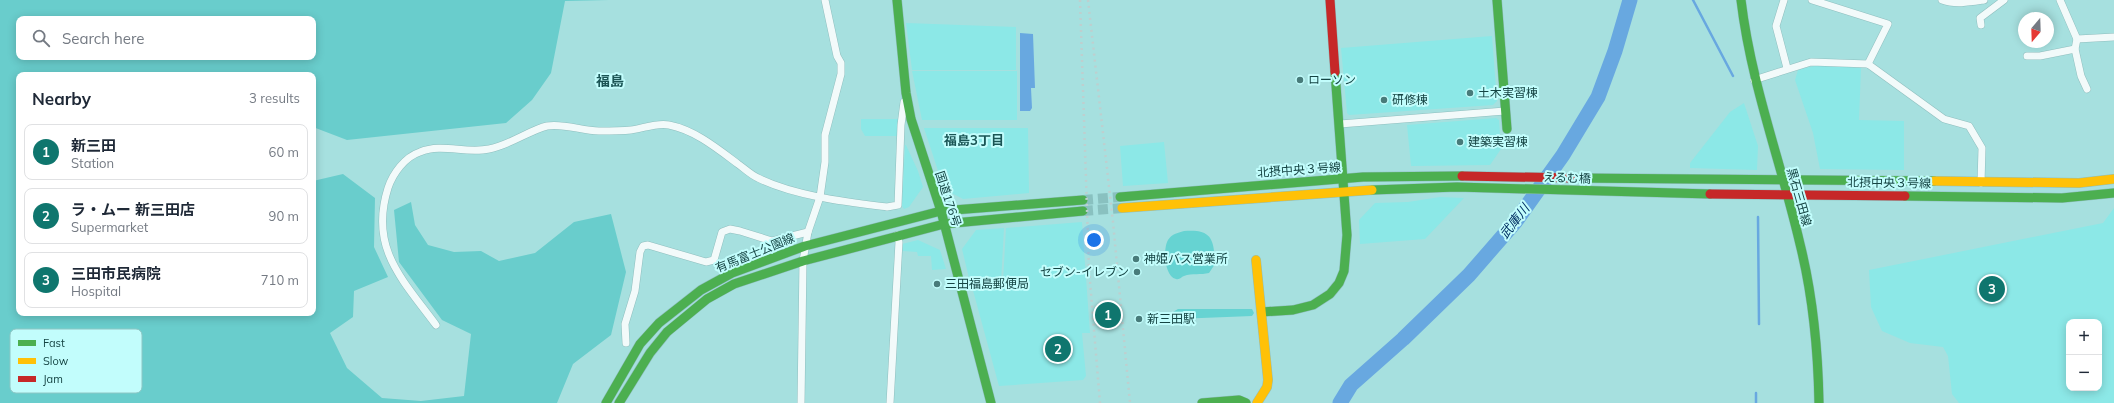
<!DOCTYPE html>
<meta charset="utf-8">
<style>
:root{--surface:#fff;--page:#f6f6f7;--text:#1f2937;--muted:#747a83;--line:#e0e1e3;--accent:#0f766e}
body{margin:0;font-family:Mulish,"Noto Sans JP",sans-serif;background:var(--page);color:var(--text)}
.controls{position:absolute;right:12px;bottom:12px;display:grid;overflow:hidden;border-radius:8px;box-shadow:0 2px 10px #0003}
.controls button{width:36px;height:36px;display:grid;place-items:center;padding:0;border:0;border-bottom:1px solid var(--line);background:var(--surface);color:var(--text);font:20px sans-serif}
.compass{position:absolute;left:2018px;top:12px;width:36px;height:36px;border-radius:50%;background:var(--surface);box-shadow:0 2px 10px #0003;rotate:199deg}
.you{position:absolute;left:1094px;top:240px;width:14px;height:14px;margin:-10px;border:3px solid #fff;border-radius:50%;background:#1a73e8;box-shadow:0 0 0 6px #1a73e833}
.badge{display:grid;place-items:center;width:26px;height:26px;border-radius:50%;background:var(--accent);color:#fff;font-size:13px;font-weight:700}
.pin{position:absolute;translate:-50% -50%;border:2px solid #fff;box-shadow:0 1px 4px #0006}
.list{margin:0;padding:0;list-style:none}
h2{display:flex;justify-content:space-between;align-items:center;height:52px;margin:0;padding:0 16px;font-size:17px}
h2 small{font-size:13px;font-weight:400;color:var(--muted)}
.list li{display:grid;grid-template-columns:26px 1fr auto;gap:12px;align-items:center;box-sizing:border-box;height:56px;margin:0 8px 8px;padding:0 8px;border:1px solid var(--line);border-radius:8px}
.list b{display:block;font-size:15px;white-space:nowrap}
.list p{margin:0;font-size:13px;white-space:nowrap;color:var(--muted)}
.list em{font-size:13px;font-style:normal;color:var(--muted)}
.icon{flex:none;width:22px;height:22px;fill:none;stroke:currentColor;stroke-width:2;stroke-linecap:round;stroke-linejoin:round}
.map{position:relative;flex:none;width:2114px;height:403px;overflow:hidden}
.search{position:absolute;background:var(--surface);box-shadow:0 2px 10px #0003;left:16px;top:16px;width:300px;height:44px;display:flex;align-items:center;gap:10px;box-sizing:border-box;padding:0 14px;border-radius:8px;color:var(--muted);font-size:15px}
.panel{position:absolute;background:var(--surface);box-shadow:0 2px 10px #0003;left:16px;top:72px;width:300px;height:244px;border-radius:8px}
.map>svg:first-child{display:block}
</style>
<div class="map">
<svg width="2114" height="403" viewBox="0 0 2114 403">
<rect width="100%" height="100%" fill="#a6e0df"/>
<g fill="#8ce8e7" fill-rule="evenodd">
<polygon points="906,23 1016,27 1016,70 912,70"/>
<polygon points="1492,36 1497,101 1493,105 1349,115 1347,113 1341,48"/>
<polygon points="1818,65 1861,68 1859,120 1904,121 1904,170 1820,169 1813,133 1795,80 1798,70"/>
<polygon points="912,71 1017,71 1017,120 922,120"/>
<polygon points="1744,103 1758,146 1757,170 1690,168 1690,163 1730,112"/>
<polygon points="1496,118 1499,120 1501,149 1490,165 1411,166 1407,125"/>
<polygon points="861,119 900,119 898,136 865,136 861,129"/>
<polygon points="924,128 1028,128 1029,193 963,199 944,189"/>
<polygon points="1164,142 1168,183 1123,186 1120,146"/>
<polygon points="905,145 906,145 918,171 923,187 909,207 904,209 902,206"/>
<polygon points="1440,197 1464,198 1425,239 1360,244 1359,220 1375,203 1408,202"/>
<path d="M2114,208V403H1959L1952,394L1948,356L1943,347L1910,343L1882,331L1871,307L1869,270L2103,223ZM2069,322H2099V388H2069Z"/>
<polygon points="1082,222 1090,333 1082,333 1086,376 1083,380 999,386 971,283 986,282 970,282 962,249 976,230 1004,228 1001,282 1003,282 1006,228"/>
<polygon points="918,240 940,250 946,269 932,270 931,256 918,256 917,252 903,251 902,244"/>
</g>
<g fill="#66d3d2">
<path d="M1184,231C1212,229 1214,239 1215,264L1209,273C1201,275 1192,273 1184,276C1181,277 1180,280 1176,279C1164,276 1163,248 1168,240C1172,234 1177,233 1184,231Z"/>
<polygon points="1178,309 1252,309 1254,313 1252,316 1176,319 1173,316 1173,312"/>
</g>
<path fill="#69cdcc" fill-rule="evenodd" d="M0,0H609L565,1L551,73L532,100L506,123L347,140L313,127V75H19V313H313V181L343,174L375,198L374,247L388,277L354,291L353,317L330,333L347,368L382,398L421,401L464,396L471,334L442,320L399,262L394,210L411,202L415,225L428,245L454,252L481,251L499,261L535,253L574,222L611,214L626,272L611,335L573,364L557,403H0ZM19,19H313V57H19Z"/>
<polygon fill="#68a8e0" points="1020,33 1033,34 1035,88 1031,88 1032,108 1030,111 1020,111"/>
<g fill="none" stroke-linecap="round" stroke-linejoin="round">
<g stroke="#68a8e0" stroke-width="2.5">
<polyline points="1693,0 1733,76"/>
<polyline points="1758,217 1759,324"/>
<polyline points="1756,403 1756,393"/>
</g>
<polyline stroke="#68a8e0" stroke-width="15" points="1340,403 1351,385 1403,339 1469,275 1516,221 1563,155 1598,97 1615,51 1630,0"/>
<g stroke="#89c1c0" stroke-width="10" stroke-dasharray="10 5" stroke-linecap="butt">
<polyline points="1083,200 1120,197"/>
<polyline points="1083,211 1122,208"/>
</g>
<g stroke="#8fbebe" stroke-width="8">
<g id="street">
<polyline points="1784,0 1776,26 1787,68"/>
<polyline points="1812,0 1888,24 1868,64"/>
<path d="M1942,0C1955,5 1971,2 1984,0"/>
<polyline points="2060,0 2077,39 2114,37"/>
<polyline points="1981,25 1980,18 2004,0"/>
<polyline points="2075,49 2081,76 2087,89"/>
<polyline points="2027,56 2040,56 2075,49 2077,39"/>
<polyline points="1754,80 1811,62 1868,64 1944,119 1969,126 1982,148 1981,183"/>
<polyline points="1340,124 1505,111"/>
<path d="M436,325C402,279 369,248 388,188C393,173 405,157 420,152C442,143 466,154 489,149C510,145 530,130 547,126C564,123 582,131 599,131C610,131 621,131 631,130C642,129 657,122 669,125C695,130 718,149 738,164C745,169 751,175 758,178C794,196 847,202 887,207L898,205L901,125L904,102"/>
<polyline points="626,343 625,324 635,291 640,252 643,246 648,245 706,262 714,260 722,232 730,229 740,231 772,241 808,232"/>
<polyline points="801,403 803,261 808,232 820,197 825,162 825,135 841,74 841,63 837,56 825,0"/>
<polyline points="890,403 899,242 897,235"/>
</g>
</g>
<g stroke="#8fbebe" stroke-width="10">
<g id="fast">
<polyline points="897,0 906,93 911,119 941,211 991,403"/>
<polyline points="1497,0 1507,129"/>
<path d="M1741,0C1751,84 1781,162 1800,244C1813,296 1818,349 1819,403"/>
<polyline points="1575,178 1934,181"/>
<polyline points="1372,190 1457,187 1710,194"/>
<polyline points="1905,196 2062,198 2114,193"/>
<polyline points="1120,197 1363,177 1462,176"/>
<polyline points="1262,312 1293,310 1313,305 1330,294 1339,283 1344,271 1347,235 1335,72"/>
<polyline points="606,403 640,344 659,323 701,290 732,273 805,246 941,211 1083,200"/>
<polyline points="619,403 650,353 667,332 707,299 734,284 803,261 944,224 1083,211"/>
<polyline points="1202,403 1239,400 1246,403"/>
</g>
</g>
<g stroke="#8fbebe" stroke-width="10">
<g id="slow">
<polyline points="1934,181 2079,183 2114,179"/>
<polyline points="1122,208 1372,190"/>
<polyline points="1256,260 1268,380 1267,387 1257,403"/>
</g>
</g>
<g stroke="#8fbebe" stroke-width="10">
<g id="jam">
<polyline points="1330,0 1335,72"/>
<polyline points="1462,176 1575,178"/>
<polyline points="1710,194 1905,196"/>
</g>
</g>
<use href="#street" stroke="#f2fafa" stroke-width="7"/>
<use href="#fast" stroke="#4caf50" stroke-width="9"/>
<use href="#slow" stroke="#ffc107" stroke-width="9"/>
<use href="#jam" stroke="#c62828" stroke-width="9"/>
<g stroke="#becfcf" stroke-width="2.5" stroke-dasharray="2 4" stroke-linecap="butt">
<polyline points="1080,0 1089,269 1100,403"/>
<polyline points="1088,0 1113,222 1130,403"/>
</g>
</g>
<g fill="#487b7a" stroke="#c2fdfc" stroke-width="1.5">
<circle cx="1300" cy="80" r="4"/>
<circle cx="1470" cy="93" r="4"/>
<circle cx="1384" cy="100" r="4"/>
<circle cx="1460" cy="142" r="4"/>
<circle cx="1136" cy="259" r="4"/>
<circle cx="1137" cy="272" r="4"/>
<circle cx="937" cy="284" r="4"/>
<circle cx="1139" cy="319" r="4"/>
</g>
<g text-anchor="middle" stroke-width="4" stroke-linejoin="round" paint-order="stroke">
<g font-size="12" fill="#154443" stroke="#c2fdfc" text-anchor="start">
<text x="1308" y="84">ローソン</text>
<text x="1478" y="97">土木実習棟</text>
<text x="1392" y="104">研修棟</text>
<text x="1468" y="146">建築実習棟</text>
<text x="1144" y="263">神姫バス営業所</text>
<text x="1129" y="276" text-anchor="end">セブン-イレブン</text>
<text x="945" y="288">三田福島郵便局</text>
<text x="1147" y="323">新三田駅</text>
</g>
<g font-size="12" fill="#154443" stroke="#c2fdfc">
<text transform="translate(1299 170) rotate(-4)" y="4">北摂中央３号線</text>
<text transform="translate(1567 178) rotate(2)" y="4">えるむ橋</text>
<text transform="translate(1889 183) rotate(1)" y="4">北摂中央３号線</text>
<text transform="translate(1799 197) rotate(74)" y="4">黒石三田線</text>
<text transform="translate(948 199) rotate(72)" y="4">国道176号</text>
<text transform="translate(755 253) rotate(-22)" y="4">有馬富士公園線</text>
</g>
<g font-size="13" font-weight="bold" fill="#1a5555" stroke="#c2fdfc">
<text x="974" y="145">福島3丁目</text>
</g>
<g font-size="13" font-style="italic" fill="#002f62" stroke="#c2fdfc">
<text transform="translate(1514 221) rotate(-52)" y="5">武庫川</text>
</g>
<g font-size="14" font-weight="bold" fill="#1a5555" stroke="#c2fdfc">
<text x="610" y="86">福島</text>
</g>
</g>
<rect x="10" y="329" width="132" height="64" rx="6" fill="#c2fdfc" stroke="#8ec6c4" stroke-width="1"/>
<rect x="18" y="340" width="18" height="6" fill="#4caf50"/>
<rect x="18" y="358" width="18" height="6" fill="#ffc107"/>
<rect x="18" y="376" width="18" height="6" fill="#c62828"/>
<g font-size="11" fill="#154443">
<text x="43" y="347">Fast</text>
<text x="43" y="365">Slow</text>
<text x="43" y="383">Jam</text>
</g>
</svg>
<div class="controls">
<button>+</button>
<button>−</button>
</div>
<svg class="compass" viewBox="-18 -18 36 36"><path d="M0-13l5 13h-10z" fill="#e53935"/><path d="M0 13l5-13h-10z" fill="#747a83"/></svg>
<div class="you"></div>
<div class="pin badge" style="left:1108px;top:315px">1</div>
<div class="pin badge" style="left:1058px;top:349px">2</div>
<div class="pin badge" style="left:1992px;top:289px">3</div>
<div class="search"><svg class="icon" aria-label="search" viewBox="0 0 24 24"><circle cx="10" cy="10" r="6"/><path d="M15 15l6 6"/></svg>Search here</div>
<section class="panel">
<h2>Nearby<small>3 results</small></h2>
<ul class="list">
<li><span class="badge">1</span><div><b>新三田</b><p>Station</p></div><em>60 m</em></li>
<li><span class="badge">2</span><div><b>ラ・ムー 新三田店</b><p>Supermarket</p></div><em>90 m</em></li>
<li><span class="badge">3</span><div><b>三田市民病院</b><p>Hospital</p></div><em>710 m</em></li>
</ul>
</section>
</div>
